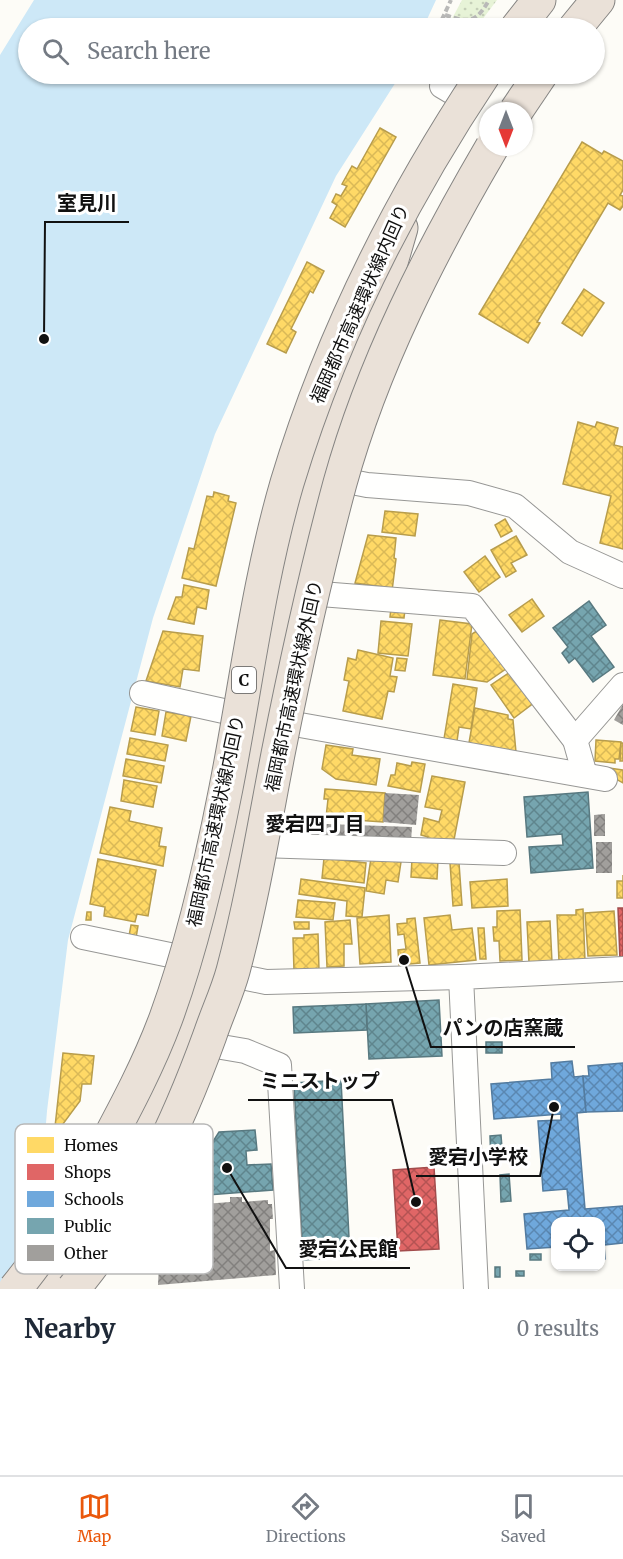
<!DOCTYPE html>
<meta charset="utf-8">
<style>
:root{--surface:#fff;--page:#f6f6f7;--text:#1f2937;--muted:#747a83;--line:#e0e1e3;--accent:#ea580c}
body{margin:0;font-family:Merriweather,"Noto Sans JP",serif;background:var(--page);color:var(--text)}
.controls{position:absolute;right:18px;bottom:18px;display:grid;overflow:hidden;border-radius:12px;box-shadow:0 2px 4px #0004}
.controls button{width:54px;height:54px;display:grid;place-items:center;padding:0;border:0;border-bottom:2px solid var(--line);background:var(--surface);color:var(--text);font:30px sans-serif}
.compass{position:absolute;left:479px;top:102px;width:54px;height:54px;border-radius:50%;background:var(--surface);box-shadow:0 2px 4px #0004;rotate:180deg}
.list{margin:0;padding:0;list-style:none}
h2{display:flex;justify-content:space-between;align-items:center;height:78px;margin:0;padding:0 24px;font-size:26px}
h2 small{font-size:20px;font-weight:400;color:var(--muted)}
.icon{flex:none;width:33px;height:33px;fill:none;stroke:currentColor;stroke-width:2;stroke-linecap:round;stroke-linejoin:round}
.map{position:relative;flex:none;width:623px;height:1289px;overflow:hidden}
.search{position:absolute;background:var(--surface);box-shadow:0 2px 4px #0004;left:18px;right:18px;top:18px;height:66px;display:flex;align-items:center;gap:15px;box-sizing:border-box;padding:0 21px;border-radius:33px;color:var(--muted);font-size:22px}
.sheet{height:186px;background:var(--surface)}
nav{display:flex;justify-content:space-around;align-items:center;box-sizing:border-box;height:84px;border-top:2px solid var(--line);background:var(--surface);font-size:16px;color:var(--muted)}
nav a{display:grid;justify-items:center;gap:3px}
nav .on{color:var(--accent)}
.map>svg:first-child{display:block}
</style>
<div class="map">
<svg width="623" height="1289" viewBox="0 0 623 1289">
<defs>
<pattern id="park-dots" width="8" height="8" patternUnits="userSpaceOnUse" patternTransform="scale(1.5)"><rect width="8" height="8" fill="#e7f3d7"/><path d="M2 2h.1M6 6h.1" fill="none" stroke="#c5cfb8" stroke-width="1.8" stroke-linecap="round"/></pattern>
<pattern id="homes-cross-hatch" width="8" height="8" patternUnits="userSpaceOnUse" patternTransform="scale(1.5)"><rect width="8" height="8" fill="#ffd966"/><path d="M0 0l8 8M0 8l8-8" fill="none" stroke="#dab957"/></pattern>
<pattern id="shops-cross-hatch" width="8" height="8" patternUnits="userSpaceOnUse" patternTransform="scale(1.5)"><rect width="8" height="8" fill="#e06666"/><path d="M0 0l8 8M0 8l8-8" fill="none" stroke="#b45353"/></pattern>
<pattern id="schools-cross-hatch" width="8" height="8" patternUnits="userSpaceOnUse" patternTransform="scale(1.5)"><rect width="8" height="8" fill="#6fa8dc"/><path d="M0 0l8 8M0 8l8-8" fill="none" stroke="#5a87b1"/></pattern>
<pattern id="public-cross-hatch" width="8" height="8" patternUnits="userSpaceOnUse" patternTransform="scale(1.5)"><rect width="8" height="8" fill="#76a5af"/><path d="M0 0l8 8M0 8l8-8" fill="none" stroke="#5f858d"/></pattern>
<pattern id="building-cross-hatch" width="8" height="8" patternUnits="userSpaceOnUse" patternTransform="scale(1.5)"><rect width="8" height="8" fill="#a19f9c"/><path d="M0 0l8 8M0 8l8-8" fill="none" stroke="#82807e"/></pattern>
</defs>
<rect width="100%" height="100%" fill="#fdfcf7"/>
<polygon fill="url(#park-dots)" points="462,0 497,0 476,28 447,28"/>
<polygon fill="#cde8f7" points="34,0 436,0 423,28 28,28 28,74 401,74 336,176 215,434 153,618 68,940 47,1111 40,1195 35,1289 0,1289 0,55"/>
<g fill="url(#homes-cross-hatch)" stroke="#b89d4c" stroke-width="1.5">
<polygon points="380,128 396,137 345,227 330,218 337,205 332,202 336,194 341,196 347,186 342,184 352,166 357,169"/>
<polygon points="582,142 602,154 604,151 623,161 623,190 620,195 623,196 623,206 620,210 608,203 537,322 540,323 528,343 479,314"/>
<polygon points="307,262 324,271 313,293 310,291 291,329 296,332 286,353 267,344"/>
<polygon points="584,289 604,303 582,336 562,323"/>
<polygon points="578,422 595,427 597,422 618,428 614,445 623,447 623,549 600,543 611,496 563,484"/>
<polygon points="214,492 229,496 228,501 236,503 216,586 182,578 189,548 194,549 207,496 213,497"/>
<polygon points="385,511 418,514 415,536 382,532"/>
<polygon points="505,519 512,531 501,537 495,525"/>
<polygon points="368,535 396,538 394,558 396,559 392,591 384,587 355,583"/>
<polygon points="516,536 527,555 511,563 516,571 506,577 491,550"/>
<polygon points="485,556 500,577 479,592 464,572"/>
<polygon points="184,585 209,590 206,609 197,607 194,624 168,619 176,597 182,597"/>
<polygon points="532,599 544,616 522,632 509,615"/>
<polygon points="391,608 405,610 404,618 390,617"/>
<polygon points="440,620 472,624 465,679 433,675"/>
<polygon points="381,621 412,624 408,656 378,653"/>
<polygon points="483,627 510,666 487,682 467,679 472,634"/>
<polygon points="163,631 203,636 199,671 183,669 180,687 146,681"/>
<polygon points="358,650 393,658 390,676 397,677 394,692 388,691 382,719 343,711 349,681 344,680 348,658 356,660"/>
<polygon points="397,658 407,659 405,671 395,670"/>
<polygon points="513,670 535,702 514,718 491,685"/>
<polygon points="453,684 477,688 471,729 459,727 456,748 443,745"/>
<polygon points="136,707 159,711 155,735 131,731"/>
<polygon points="475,708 508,715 508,719 513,720 516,752 469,743"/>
<polygon points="166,712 191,716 186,741 162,736"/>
<polygon points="130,738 168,745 165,761 127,754"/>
<polygon points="596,740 621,742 619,759 615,759 615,763 595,761"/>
<polygon points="621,743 623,743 623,761 620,761"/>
<polygon points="326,745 353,749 352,755 380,759 376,785 336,779 322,769"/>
<polygon points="126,759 164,766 161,783 123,776"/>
<polygon points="412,762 425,764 420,792 388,786 391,775 395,775 397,763 411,766"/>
<polygon points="609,768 623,770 623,783 609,775"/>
<polygon points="432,776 465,782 453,845 427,839 428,837 421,835 424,818 439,822 442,810 425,807"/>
<polygon points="124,780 157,786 153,807 121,801"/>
<polygon points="325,789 385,793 383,822 326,818 328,799 324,799"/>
<polygon points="110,807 131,811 129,821 162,828 159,846 166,847 163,866 100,853"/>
<polygon points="324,858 366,863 364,883 322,878"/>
<polygon points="371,858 401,862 398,882 386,880 384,894 366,891"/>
<polygon points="98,859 156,870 148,916 137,914 135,922 104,916 105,907 90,904"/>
<polygon points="412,859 438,860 437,879 411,877"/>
<polygon points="450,863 459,863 462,905 453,906"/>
<polygon points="623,875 623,898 617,898 617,881 623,881"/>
<polygon points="301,879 365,888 362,917 346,916 347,901 299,894"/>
<polygon points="507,879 508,906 472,908 470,882"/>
<polygon points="298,900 335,903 333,920 296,917"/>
<polygon points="583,909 585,961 559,962 557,915 576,915 576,910"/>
<polygon points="520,910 522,960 500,961 499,941 494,941 493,927 497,927 497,911"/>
<polygon points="614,911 617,955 588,956 585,913"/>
<polygon points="87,912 91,912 91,920 86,920"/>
<polygon points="389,915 391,962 360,964 357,918"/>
<polygon points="450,915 452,930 472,928 476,960 429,965 424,918"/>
<polygon points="415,918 420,963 399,965 398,950 406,949 404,934 398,935 397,924 407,923 407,919"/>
<polygon points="350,920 352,944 344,944 344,966 327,967 325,922"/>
<polygon points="550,921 552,962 529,963 527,922"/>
<polygon points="294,922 309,922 309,929 295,929"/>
<polygon points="131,925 138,926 136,938 129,936"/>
<polygon points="478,928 484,928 486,959 480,959"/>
<polygon points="318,934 319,970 294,971 293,938 304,938 304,935"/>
<polygon points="63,1053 94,1056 91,1084 82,1084 80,1101 60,1128 55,1127"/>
</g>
<g fill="url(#shops-cross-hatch)" stroke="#a24c4c" stroke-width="1.5">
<polygon points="618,908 623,908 623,960 620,960"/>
<polygon points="434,1167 439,1249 398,1251 393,1170"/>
</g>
<g fill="url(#schools-cross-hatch)" stroke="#537b9f" stroke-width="1.5">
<polygon points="572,1061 574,1077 583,1076 586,1112 577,1113 585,1209 623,1206 623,1243 604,1245 605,1259 600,1260 600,1222 556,1222 556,1247 527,1249 524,1214 569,1210 567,1189 543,1191 538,1121 561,1120 561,1114 494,1119 491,1084 552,1079 551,1063"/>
<polygon points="623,1063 623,1111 586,1112 583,1076 589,1076 588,1066"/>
</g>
<g fill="url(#public-cross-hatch)" stroke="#587980" stroke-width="1.5">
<polygon points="589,601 606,625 591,636 614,667 593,682 575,658 569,663 562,653 568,647 553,628"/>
<polygon points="588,792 593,868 531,873 529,847 563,845 562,834 527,837 524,797"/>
<polygon points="439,1000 442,1056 369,1059 366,1004"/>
<polygon points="366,1004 367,1030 294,1033 293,1007"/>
<rect x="486" y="1042" width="16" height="11"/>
<polygon points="341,1080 350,1257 303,1260 294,1083"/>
<polygon points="255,1130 257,1150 246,1151 247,1165 271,1164 273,1190 182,1197 182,1190 219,1132"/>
<polygon points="501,1135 502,1148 499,1148 500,1163 491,1164 490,1136"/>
<polygon points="509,1174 511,1201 501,1202 500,1175"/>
<rect x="530" y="1254" width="11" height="6"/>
<rect x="495" y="1267" width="5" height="10"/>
<rect x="516" y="1271" width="8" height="5"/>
</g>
<g fill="url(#building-cross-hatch)">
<polygon points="623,704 623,725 614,720"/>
<polygon points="385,793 419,795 416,825 383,822"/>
<polygon points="605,814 605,836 594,836 594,815"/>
<polygon points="326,824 412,827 411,841 326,837"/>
<rect x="596" y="842" width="16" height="31"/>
<polygon points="230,1197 242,1197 242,1202 268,1200 268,1204 272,1204 273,1219 270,1219 270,1251 275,1250 276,1275 158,1285 160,1240 165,1239 165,1207 230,1202"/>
</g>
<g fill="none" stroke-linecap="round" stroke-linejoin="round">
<g stroke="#979795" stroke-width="26">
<g id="street">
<polyline points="442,86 464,99"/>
<polyline points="337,479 367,485 469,493 515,506 570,552 623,576"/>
<polyline points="308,593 472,606 575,740 585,775"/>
<polyline points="142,693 237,714"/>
<polyline points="283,722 605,779"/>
<polyline points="575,740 623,685"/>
<polyline points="260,845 504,853"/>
<polyline points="83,937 189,959"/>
<polyline points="232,975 266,982 461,977"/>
<polyline points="204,1044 245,1051 279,1065 292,1289"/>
<polyline points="476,1289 461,977 623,969"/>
</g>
</g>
<g stroke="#858482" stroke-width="35">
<g id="highway">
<polyline points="517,28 539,0"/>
<polyline points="575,28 598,0"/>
<polyline points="39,1289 67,1254 111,1187 167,1079 206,968 227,879 248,750 278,614 332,420 378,307 401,228"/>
</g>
</g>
<g stroke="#b9b9b8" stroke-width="4" stroke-dasharray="6 3" stroke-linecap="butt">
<path d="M445,15C469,23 476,23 489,0"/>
<polyline points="438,28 451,0"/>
<polyline points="467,28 473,20"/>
</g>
<use href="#street" stroke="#fffffe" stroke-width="24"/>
<use href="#highway" stroke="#eae1d8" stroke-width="33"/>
<g stroke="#858482" stroke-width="35" stroke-linecap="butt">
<g id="highway-bridge">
<polyline points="516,111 541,74"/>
<path d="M15,1289C50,1247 79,1198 103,1150C126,1107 149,1064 166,1018C193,944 211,865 226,788C246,686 258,583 287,483C331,337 400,200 484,74"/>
<path d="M73,1289C135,1215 177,1126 210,1035C217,1014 227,993 233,971C252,900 264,827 278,754C296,663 316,572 340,483C373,364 430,253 492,147"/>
</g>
</g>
<use href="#highway-bridge" stroke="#eae1d8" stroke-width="33"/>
</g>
<g text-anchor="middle" stroke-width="6" stroke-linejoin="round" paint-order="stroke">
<rect fill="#fff" stroke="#585858" stroke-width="1.5" x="232" y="667" width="24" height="26" rx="4.5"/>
<g font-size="16" font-weight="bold" fill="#111">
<text x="244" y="686">C</text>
</g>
<g font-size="18" fill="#111" stroke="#fff">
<text transform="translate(360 304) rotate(-66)" y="6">福岡都市高速環状線内回り</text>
<text transform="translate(294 686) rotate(-78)" y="6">福岡都市高速環状線外回り</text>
<text transform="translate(216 821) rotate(-78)" y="6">福岡都市高速環状線内回り</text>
</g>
<g font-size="20" font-weight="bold" fill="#111" stroke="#fff">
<text x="315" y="831">愛宕四丁目</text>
</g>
</g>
<rect x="15" y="1124" width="198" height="150" rx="9" fill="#fff" stroke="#b8b8b8" stroke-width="1.5"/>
<rect x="27" y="1137" width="27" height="16" fill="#ffd966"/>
<rect x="27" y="1164" width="27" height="16" fill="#e06666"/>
<rect x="27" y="1191" width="27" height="16" fill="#6fa8dc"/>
<rect x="27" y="1218" width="27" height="16" fill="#76a5af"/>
<rect x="27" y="1245" width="27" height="16" fill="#a19f9c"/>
<g font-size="16" fill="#111">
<text x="64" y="1151">Homes</text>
<text x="64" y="1178">Shops</text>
<text x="64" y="1205">Schools</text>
<text x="64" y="1232">Public</text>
<text x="64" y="1259">Other</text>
</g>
<path fill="none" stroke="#111" stroke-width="2" d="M44 339L45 222H129M404 960L431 1047H575M416 1202L392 1100H248M554 1107L540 1176H416M227 1168L286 1268H410"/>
<g fill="#111" stroke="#fff" stroke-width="2">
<circle cx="44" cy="339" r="6"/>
<circle cx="404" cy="960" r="6"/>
<circle cx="416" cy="1202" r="6"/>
<circle cx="554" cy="1107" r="6"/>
<circle cx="227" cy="1168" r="6"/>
</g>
<g font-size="20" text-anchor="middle" font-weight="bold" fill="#111" stroke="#fff" stroke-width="6" stroke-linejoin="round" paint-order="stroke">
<text x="87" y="210">室見川</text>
<text x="503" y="1035">パンの店窯蔵</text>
<text x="320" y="1088">ミニストップ</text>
<text x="478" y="1164">愛宕小学校</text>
<text x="348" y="1256">愛宕公民館</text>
</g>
</svg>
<div class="controls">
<button><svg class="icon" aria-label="locate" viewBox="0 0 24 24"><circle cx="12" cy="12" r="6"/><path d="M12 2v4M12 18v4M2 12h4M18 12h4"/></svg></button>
</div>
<svg class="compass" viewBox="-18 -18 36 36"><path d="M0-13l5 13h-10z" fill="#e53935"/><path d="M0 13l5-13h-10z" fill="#747a83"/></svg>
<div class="search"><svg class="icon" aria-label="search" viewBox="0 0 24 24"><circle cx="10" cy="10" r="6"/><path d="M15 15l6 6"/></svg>Search here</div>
</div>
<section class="sheet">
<h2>Nearby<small>0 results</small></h2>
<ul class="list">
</ul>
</section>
<nav>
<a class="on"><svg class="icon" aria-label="map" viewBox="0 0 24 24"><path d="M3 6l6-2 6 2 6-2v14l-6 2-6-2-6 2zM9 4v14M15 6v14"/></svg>Map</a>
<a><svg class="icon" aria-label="directions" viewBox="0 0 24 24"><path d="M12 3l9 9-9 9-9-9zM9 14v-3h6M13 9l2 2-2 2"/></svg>Directions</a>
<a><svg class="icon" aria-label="saved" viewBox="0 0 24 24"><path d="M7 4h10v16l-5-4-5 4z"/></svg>Saved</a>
</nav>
